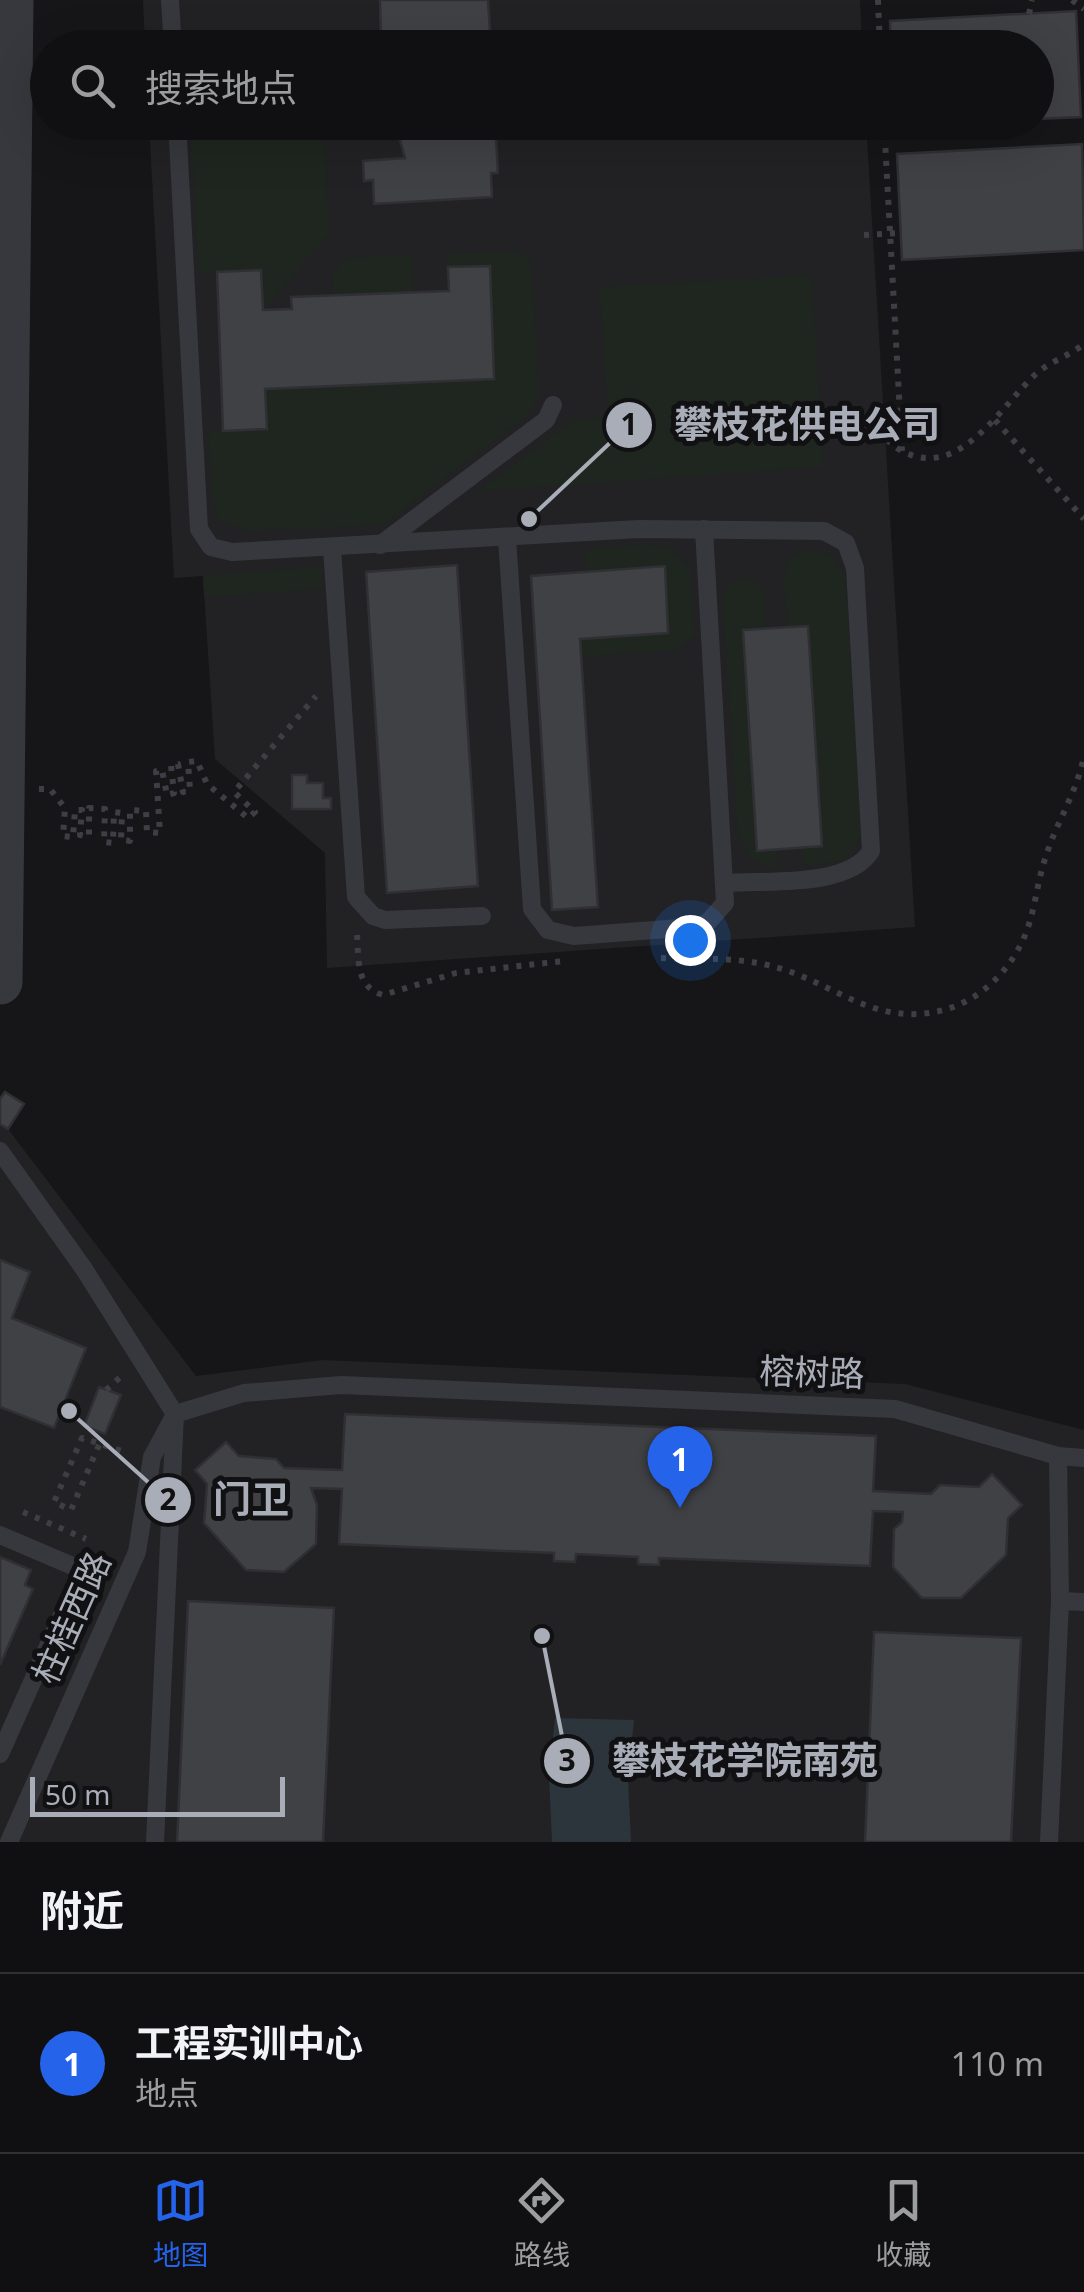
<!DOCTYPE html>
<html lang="zh">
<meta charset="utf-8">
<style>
:root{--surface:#101012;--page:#1e1e20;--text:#f1f3f6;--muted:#9c9d9f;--line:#303032;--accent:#2563eb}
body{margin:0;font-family:"Noto Sans","Noto Sans SC",sans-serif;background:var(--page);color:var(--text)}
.scale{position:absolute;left:30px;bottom:25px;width:255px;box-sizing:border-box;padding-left:10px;border:5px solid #a8adb8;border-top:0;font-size:28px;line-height:35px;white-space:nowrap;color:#a8adb8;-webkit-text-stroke:8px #111113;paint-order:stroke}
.you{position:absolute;left:690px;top:940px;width:35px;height:35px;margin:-25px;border:8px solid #fff;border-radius:50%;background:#1a73e8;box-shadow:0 0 0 15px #1a73e833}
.badge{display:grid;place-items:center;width:65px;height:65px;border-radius:50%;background:var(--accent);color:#fff;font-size:32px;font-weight:700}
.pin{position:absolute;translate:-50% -82px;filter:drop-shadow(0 2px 5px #0008)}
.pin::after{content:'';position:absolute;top:52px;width:35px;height:30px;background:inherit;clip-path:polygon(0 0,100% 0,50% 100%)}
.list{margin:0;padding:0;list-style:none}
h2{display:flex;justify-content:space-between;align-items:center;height:130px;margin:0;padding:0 40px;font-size:42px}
h2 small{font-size:32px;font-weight:400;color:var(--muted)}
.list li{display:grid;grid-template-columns:65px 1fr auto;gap:30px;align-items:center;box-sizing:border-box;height:180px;padding:0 40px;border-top:2px solid var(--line)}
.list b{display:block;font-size:38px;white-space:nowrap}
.list p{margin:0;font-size:32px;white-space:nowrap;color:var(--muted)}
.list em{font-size:32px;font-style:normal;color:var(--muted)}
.icon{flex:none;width:55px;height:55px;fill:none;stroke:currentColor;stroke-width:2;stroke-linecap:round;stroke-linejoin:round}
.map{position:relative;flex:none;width:1084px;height:1842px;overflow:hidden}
.search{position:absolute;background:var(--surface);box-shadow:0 10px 40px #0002;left:30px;right:30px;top:30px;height:110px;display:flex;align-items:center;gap:25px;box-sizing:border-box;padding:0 35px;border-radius:55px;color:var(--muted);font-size:38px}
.sheet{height:310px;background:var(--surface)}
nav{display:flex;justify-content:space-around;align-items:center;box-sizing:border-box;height:140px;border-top:2px solid var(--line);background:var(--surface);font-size:28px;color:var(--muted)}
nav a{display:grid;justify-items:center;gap:5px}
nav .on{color:var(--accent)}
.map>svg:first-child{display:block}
</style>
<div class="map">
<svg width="1084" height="1842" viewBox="0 0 1084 1842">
<rect width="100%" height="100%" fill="#161618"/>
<g fill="#222225">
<polygon points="143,0 860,0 862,47 145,47"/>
<polygon points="149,123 866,123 915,927 327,968 325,853 215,759 203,576 174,578"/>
<polygon points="5,1092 24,1104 8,1129 196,1376 322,1360 905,1384 1084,1430 1084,1842 0,1842 0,1099"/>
</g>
<g fill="#1e261f">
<polygon points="191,123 324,123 329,234 263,310 261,270 199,273"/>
<polygon points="517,251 527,257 532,268 539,396 530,413 383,525 245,531 218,519 212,500 208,431 266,429 265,389 493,379 490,266 448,267 447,254"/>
<polygon points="413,255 414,292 334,296 333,273 346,258"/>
<polygon points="812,275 823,467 479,491 574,420 608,417 600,287"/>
<polygon points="647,544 667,548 690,569 695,635 676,650 581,657 580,639 668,632 664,566 586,572 586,552 591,549"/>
<polygon points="806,549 829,554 845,574 862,834 845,860 810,866 804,863 802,847 822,845 808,627 787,627 784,574 788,559"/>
<polygon points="322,567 323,589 204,597 203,575"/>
<polygon points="743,577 755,581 763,591 780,849 774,869 751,858 738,836 723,602 726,588"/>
</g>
<polygon fill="#2c353c" points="555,1718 634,1720 628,1779 631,1842 552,1842 549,1777"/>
<g fill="#404145" stroke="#303034" stroke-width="2.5">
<polygon points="380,0 488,0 491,48 381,48"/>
<polygon points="1076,11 1081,117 1036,119 1036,48 891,48 890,21"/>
<polygon points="395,122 495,122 498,173 491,173 492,197 374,204 373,180 364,181 363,161 405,158"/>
<polygon points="1082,144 1084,250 902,260 897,154"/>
<polygon points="490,266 494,379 265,389 267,429 223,431 217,272 261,270 263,310 292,309 291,297 449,291 448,267"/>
<polygon points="457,565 478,886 387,893 366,572"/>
<polygon points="665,566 668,633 580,639 598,907 552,910 531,576"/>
<polygon points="808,626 822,846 757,851 743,630"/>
<polygon points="292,775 307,775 307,783 323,783 323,798 331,798 331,809 292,809"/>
<polygon points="5,1092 24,1104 8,1129 0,1124 0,1099"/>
<polygon points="0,1260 30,1272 12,1318 86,1348 54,1428 0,1407"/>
<polygon points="99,1387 121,1395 105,1434 84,1426"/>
<polygon points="345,1414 876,1436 873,1491 931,1494 940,1485 979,1487 992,1474 1022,1505 1008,1518 1006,1555 961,1598 922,1598 893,1567 894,1529 902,1522 903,1512 873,1511 870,1566 659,1558 659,1565 638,1564 638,1557 576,1554 575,1562 554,1561 554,1553 339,1544 342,1489 311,1488 317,1505 316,1544 284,1572 246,1570 204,1523 207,1484 195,1470 226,1442 239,1456 276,1459 284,1468 342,1470"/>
<polygon points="0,1557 31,1570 25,1585 33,1589 0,1665"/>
<polygon points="188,1601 334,1608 323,1842 177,1842"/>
<polygon points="874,1632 1021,1638 1011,1842 865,1842"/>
</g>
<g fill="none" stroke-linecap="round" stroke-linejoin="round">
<g stroke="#3d3f44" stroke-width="6" stroke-dasharray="5 8" stroke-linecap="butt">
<polyline points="878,0 880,48"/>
<polyline points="1072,0 1084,9"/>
<polyline points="1029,14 1032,0"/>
<polyline points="884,122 902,451"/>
<polyline points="864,235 900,233"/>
<path d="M874,417C879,432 889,445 904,452C961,480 1002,404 1037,373C1051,361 1069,356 1084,344"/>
<polyline points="995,420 1084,519"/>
<polyline points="39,789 50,789 65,808 63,836 73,837 75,810 82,810 80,835 89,836 89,808 105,809 104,842 113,843 114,812 122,813 121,840 130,841 130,810 146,811 147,832 160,833 156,771 162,770 167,795 174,793 171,765 178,764 183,792 190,790 188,762 197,761 207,784 248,818 255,812 234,792 316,696"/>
<path d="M357,935C359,959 355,987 383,995L456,973L564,961"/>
<path d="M661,958C700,960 737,956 775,967C810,976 840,997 874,1008C934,1027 992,1001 1021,944C1035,917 1036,884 1046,856C1057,821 1077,792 1084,756"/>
<polyline points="106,1390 124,1374"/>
<polyline points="99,1445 71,1510 54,1502 82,1438 128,1453"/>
<polyline points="23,1512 86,1539"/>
</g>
<g stroke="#37383d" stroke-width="18">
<polyline points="170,0 173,48"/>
<path d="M177,122L199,529L211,547L232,552L639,529L824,531L846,543L855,568L871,851C848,888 767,880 727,883"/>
<polyline points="507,538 532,909 548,930 574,936 694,927 707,923 725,903 704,529"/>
<polyline points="380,545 546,420 553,405"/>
<polyline points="332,548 356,897 373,916 385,920 482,916"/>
<polyline points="0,1151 84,1269 175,1414 155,1842"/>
<polyline points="175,1414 244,1393 341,1385 895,1409 1058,1456 1060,1601 1049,1842"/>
<polyline points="1058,1456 1084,1458"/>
<polyline points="0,1535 82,1570 0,1754"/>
<polyline points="1060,1601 1084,1602"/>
<polyline points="9,1842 137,1552 152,1457 172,1420"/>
</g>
<polyline stroke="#37383d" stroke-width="45" points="0,982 11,0"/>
</g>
<g text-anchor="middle" stroke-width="10" stroke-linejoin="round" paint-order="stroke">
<g font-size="35" fill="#a8adb8" stroke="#111113">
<text transform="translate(812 1373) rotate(2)" y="12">榕树路</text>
<text transform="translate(72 1618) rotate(-66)" y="12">柱桂西路</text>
</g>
</g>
<path fill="none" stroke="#a8adb8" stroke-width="4" d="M529 519L629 425M69 1411L168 1500M542 1636L567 1761"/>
<g fill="#a8adb8" stroke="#111113" stroke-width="4">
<circle cx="529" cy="519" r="10"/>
<circle cx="69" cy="1411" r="10"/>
<circle cx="542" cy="1636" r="10"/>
<circle cx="629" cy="425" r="25"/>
<circle cx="168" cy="1500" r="25"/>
<circle cx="567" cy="1761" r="25"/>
</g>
<g font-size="30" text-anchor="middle" font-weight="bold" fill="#111">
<text x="629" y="435">1</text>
<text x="168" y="1510">2</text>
<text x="567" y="1771">3</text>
</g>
<g font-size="38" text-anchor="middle" font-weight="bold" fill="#a8adb8" stroke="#111113" stroke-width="10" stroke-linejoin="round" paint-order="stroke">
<text x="807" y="438">攀枝花供电公司</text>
<text x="251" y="1513">门卫</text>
<text x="745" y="1774">攀枝花学院南苑</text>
</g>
</svg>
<div class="scale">50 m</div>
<div class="you"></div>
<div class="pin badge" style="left:680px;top:1508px">1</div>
<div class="search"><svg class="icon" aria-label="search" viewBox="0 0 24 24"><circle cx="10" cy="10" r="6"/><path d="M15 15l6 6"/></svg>搜索地点</div>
</div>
<section class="sheet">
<h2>附近<small></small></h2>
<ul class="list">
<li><span class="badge">1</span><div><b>工程实训中心</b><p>地点</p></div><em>110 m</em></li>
</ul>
</section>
<nav>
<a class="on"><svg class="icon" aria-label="map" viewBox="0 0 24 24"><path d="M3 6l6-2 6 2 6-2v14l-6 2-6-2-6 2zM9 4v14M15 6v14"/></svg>地图</a>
<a><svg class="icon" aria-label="directions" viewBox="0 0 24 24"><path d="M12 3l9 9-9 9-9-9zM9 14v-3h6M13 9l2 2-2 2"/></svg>路线</a>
<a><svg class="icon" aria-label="saved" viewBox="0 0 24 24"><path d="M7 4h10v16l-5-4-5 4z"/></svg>收藏</a>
</nav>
